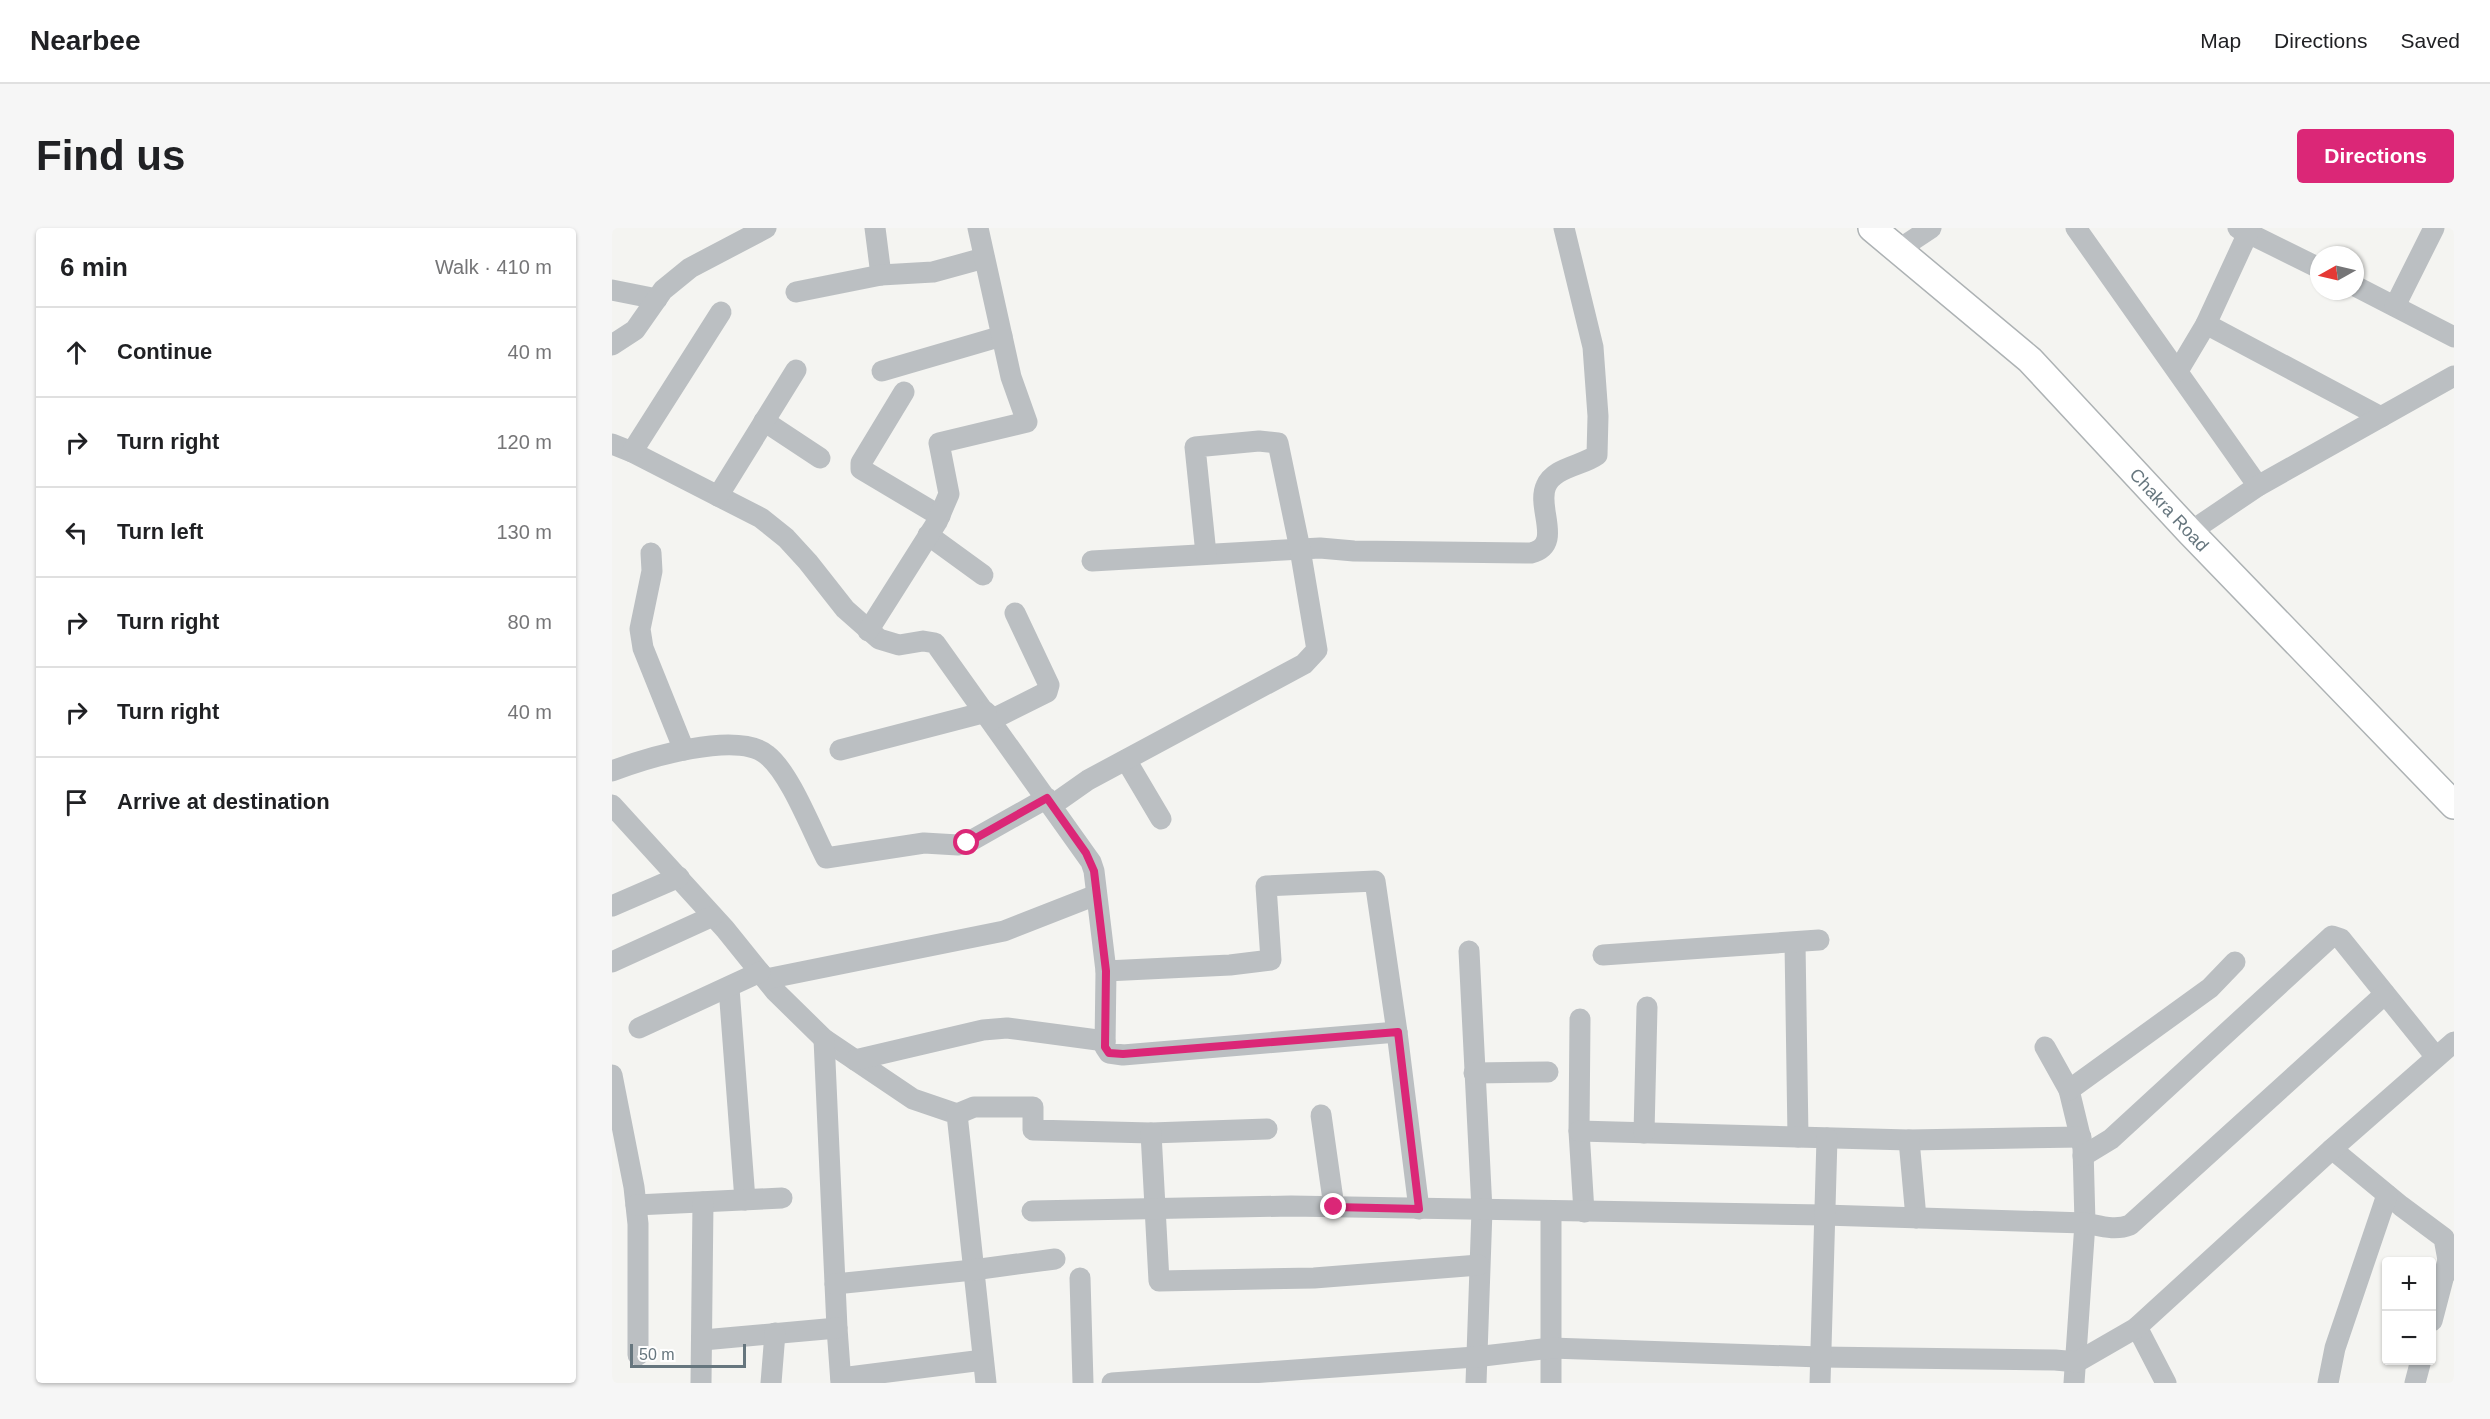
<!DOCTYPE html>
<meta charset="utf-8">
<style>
:root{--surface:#fff;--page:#f6f6f6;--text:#202124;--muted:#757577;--line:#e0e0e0;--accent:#db2777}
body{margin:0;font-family:Arial,sans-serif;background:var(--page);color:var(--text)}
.controls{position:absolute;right:18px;bottom:18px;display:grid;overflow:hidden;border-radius:6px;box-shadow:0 2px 4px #0004}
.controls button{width:54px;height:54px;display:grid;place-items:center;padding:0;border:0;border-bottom:2px solid var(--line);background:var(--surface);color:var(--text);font:30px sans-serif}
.compass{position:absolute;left:1698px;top:18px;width:54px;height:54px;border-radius:50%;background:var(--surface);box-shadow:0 2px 4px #0004;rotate:262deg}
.scale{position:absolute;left:18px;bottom:15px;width:116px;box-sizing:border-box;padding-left:6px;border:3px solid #66767e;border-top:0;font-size:16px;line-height:21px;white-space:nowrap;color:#66767e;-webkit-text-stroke:4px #fff;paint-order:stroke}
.stop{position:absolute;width:18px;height:18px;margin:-14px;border:4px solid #db2777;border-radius:50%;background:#fff}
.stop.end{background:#db2777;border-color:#fff;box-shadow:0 2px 6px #0008}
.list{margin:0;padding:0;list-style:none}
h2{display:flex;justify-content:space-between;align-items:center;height:78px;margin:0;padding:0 24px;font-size:26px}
h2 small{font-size:20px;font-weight:400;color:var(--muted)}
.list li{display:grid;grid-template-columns:39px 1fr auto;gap:18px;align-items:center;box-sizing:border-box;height:90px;padding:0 24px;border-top:2px solid var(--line)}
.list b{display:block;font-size:22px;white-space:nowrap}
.list em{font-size:20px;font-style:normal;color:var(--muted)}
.icon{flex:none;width:33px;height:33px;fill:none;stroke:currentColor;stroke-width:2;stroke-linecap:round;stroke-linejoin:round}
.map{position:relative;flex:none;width:1842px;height:1155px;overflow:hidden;border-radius:6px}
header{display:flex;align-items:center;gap:36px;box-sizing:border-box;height:84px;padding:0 30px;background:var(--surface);border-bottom:2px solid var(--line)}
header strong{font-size:28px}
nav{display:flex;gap:33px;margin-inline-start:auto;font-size:21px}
.intro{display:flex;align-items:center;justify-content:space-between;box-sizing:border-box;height:144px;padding:0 36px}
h1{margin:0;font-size:42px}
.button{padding:15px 27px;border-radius:6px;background:var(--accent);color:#fff;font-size:21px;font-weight:700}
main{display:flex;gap:36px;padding:0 36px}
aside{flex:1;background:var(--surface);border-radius:6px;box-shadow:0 2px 4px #0004}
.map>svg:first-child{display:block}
</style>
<header>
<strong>Nearbee</strong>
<nav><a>Map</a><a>Directions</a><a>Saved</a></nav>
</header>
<div class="intro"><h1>Find us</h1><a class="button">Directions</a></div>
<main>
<aside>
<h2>6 min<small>Walk · 410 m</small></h2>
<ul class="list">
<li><svg class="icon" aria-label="ahead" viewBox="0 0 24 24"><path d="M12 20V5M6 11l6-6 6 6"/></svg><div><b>Continue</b></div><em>40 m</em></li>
<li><svg class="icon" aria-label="right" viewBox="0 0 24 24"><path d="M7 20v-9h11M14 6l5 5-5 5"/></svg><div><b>Turn right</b></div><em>120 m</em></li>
<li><svg class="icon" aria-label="left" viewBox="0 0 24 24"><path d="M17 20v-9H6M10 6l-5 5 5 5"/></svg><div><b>Turn left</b></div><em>130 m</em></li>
<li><svg class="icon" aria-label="right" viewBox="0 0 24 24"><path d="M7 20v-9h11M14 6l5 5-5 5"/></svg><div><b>Turn right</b></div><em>80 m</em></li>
<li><svg class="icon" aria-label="right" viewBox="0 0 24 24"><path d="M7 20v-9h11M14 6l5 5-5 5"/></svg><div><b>Turn right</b></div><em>40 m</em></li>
<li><svg class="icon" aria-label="arrive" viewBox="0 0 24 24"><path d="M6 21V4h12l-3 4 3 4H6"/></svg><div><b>Arrive at destination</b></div></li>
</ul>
</aside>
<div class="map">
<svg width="1842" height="1155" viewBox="0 0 1842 1155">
<rect width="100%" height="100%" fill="#f4f4f1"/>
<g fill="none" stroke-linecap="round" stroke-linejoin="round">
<g stroke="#adb2b4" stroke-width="30">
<polyline id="major" points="1260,0 1418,132 1578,304 1842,577"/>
</g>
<g stroke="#bbbfc2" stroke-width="21">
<polyline points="263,0 269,47"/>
<polyline points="1464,0 1646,258"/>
<polyline points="1626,0 1707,40"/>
<polyline points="1286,22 1319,0"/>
<polyline points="1743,58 1842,109"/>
<polyline points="0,62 45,71"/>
<polyline points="184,64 269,47 321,44 372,30"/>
<polyline points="1783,78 1822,0"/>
<polyline points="1594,96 1769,189"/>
<polyline points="0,117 23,102 51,62 78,40 154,0"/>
<polyline points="270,143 390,108"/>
<polyline points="1566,143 1594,96 1636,5"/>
<polyline points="292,164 249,235 249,241 328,288"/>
<polyline points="152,193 208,230"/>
<polyline points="0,216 20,224 149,290 174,310 196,334 233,381 267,411 287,417 311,413 323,415 479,634 482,643 494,743 493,819 497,825 511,827 785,804"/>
<polyline points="20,224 109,84"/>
<polyline points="106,268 184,142"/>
<polyline points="1578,304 1646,258 1842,148"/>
<polyline points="316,307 371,347"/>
<polyline points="39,325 40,343 28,401 31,420 72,522"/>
<path d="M480,333L708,320L742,323L919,325C952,317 924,280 934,258C942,239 970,238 985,227L986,188L981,119L952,0"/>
<polyline points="256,403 325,294 337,266 327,215 415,194 399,149 366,0"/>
<polyline points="379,492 435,464 437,457 403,385"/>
<polyline points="228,522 374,484"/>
<polyline points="514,532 549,591"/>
<path d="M0,543C34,530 125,502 155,527C178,545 200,603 214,630L312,615L346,617L355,615L435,570"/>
<polyline points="449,571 476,552 692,436 705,422 688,321 666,215 647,213 583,219 594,326"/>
<polyline points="0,577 113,701 163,763 212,811 301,871 345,886 374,1155"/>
<polyline points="0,678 67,649"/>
<polyline points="1183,715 1186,909"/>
<polyline points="857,723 870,982 864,1155"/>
<polyline points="991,727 1207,712"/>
<polyline points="0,734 101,688"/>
<polyline points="494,743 618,737 659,732 654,658 763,653 785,804 807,981"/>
<polyline points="154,751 392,703 484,667"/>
<polyline points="117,760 133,972"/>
<polyline points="968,791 967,903 972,984"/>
<polyline points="27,800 148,744"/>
<polyline points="212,811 225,1100 229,1155"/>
<polyline points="1433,819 1457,862 1471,920 1473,995 1462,1155"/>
<polyline points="243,832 371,802 395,800 493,813"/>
<polyline points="862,845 936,844"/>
<polyline points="0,847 22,959 26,996 26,1127"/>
<polyline points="1457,862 1598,760 1623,734"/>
<polyline points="345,886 362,879 421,879 421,902 539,905 655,901"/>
<polyline points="709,887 722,979"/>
<polyline points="967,903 1297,912 1469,909"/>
<polyline points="539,905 547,1053 702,1050 867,1037"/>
<polyline points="1032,905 1035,779"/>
<polyline points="1297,912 1304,990"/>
<polyline points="1720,921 1789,978 1832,1010 1836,1032 1842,1042"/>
<polyline points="1471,928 1499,911 1720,708 1729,711 1824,829"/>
<polyline points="24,977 170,970"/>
<path d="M420,983L679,978L1212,987L1473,995C1489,998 1503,1003 1518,997L1773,766"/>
<polyline points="939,983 939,1155"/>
<polyline points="468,1050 471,1155"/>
<polyline points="223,1056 361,1042 443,1031"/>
<polyline points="1820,1093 1836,1032"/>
<polyline points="1525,1099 1554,1155"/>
<polyline points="91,1112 225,1100"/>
<polyline points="229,1150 371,1132"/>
<polyline points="89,1155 91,974"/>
<polyline points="159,1155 163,1105"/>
<polyline points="500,1155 863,1129 939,1120 1208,1129 1443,1132 1465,1134 1524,1100 1720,921 1842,814"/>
<polyline points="1208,1155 1215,910"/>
<polyline points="1716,1155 1723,1120 1775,967"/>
<polyline points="1803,1155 1809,1132"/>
</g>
<use href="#major" stroke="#fff" stroke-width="27"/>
</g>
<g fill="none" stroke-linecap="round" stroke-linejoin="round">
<polyline stroke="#db2777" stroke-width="8" points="355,615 435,570 474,625 482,643 494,743 493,819 497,825 511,826 786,804 807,981 722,979"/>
</g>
<g text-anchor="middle" stroke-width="6" stroke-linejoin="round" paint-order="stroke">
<g font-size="18" fill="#66767e" stroke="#fff">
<text transform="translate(1557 282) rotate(47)" y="6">Chakra Road</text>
</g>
</g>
</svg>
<div class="controls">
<button>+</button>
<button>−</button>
</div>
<svg class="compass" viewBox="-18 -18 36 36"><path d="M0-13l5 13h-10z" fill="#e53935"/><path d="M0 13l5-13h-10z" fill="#757577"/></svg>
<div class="scale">50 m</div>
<div class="stop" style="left:355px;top:615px"></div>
<div class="stop end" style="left:722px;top:979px"></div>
</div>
</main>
